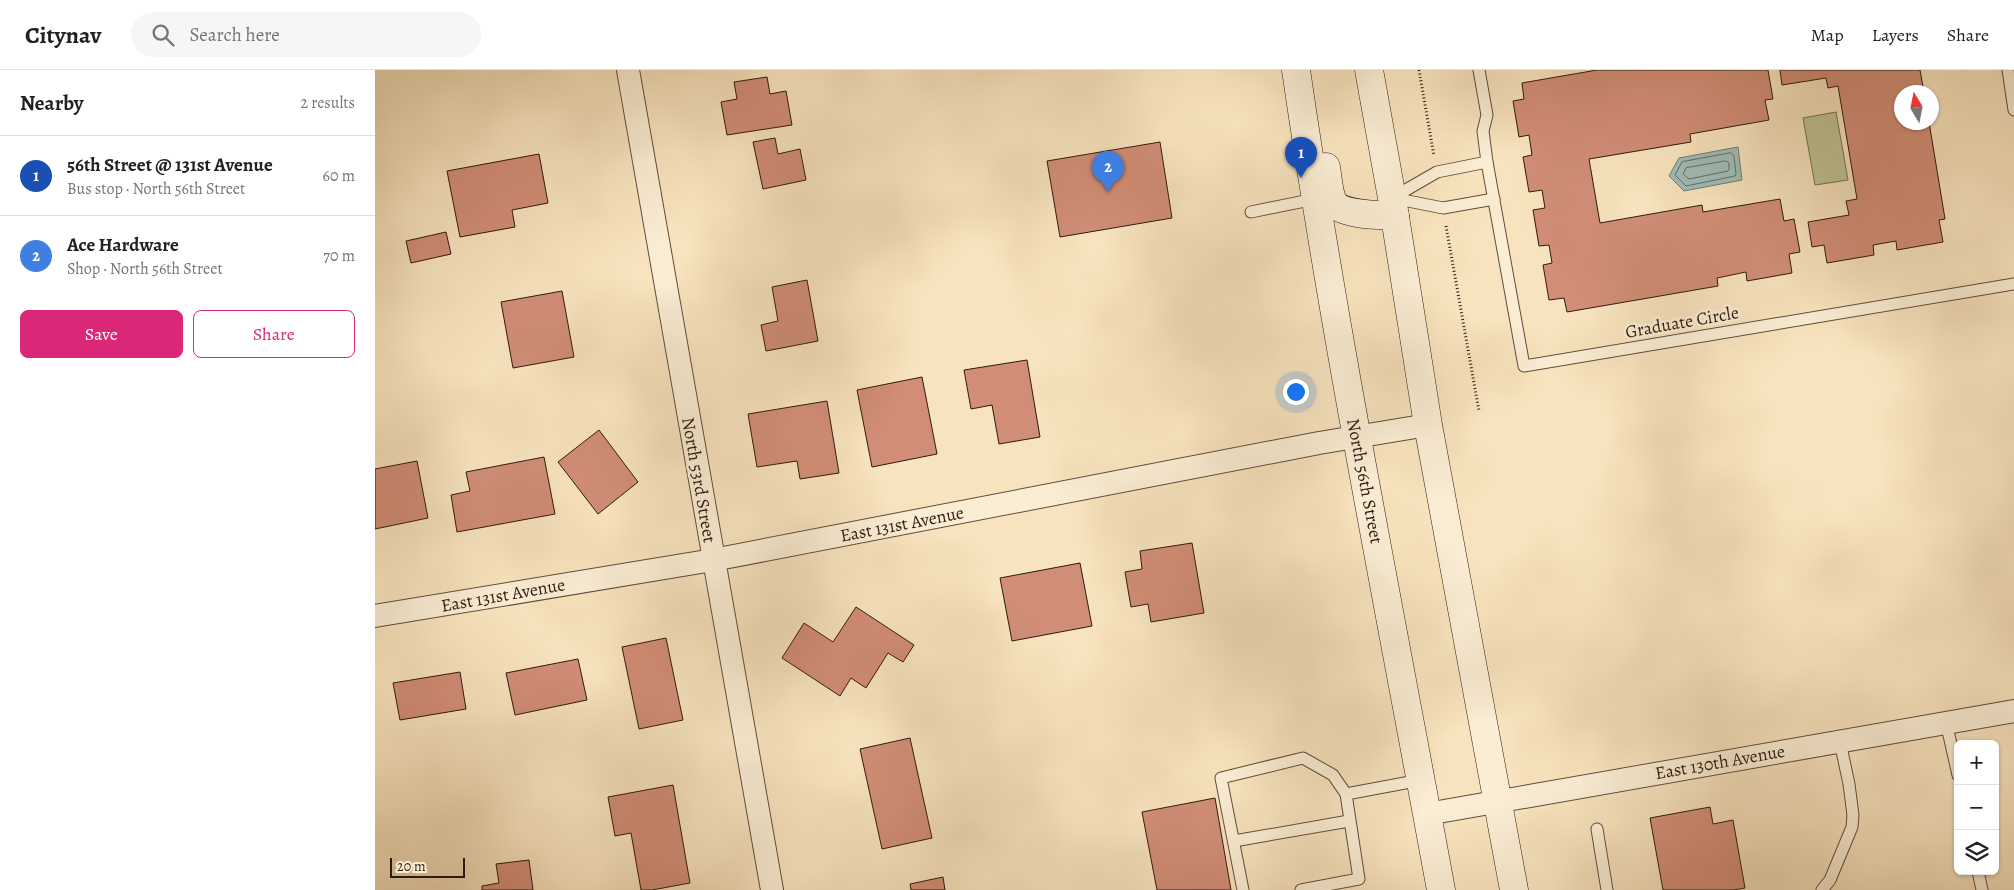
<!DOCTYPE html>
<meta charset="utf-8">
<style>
:root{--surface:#fff;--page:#f6f6f6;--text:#202124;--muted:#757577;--line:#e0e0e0;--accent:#db2777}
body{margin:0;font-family:Alegreya,serif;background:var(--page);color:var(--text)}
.controls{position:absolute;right:15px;bottom:15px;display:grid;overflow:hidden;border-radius:8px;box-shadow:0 1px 4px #0004}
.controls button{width:45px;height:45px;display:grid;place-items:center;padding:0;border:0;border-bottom:1px solid var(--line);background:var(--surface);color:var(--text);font:25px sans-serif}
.compass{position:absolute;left:1519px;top:15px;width:45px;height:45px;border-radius:50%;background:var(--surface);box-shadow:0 1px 4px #0004;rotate:350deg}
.scale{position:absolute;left:15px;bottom:12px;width:75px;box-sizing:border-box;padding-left:5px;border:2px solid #2f1a11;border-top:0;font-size:14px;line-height:18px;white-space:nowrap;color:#2f1a11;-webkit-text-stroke:4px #faedd4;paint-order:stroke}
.you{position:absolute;left:920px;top:321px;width:18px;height:18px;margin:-12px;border:4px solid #fff;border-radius:50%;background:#1a73e8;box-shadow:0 0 0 8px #1a73e833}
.badge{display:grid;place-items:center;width:32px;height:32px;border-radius:50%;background:var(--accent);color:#fff;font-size:16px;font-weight:700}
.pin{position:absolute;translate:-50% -41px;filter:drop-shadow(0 1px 2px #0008)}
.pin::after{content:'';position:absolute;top:26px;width:18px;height:15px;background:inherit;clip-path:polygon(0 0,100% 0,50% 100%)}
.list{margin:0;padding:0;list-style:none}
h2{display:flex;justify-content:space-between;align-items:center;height:65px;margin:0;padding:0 20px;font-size:21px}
h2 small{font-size:16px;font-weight:400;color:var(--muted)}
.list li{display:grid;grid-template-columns:32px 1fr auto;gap:15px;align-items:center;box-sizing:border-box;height:80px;padding:0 20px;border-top:1px solid var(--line)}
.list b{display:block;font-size:19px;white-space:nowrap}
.list p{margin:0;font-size:16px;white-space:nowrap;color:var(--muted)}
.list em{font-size:16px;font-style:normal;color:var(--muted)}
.actions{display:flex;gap:10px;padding:15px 20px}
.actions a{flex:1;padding:11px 0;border:1px solid var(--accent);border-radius:8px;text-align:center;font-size:18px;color:var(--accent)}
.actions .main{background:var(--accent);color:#fff}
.icon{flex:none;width:28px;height:28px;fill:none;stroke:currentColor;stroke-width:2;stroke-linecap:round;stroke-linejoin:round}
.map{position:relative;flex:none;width:1639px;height:820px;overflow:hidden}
header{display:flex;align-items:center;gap:30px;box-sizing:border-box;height:70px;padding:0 25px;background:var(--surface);border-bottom:1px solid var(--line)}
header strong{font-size:24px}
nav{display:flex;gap:28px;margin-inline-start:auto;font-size:18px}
.search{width:350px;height:45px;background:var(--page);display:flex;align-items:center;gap:12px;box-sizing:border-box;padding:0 18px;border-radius:28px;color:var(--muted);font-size:19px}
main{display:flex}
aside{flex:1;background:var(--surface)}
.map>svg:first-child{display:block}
</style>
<header>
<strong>Citynav</strong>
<div class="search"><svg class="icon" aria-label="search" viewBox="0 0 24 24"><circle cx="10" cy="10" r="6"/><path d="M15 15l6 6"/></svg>Search here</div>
<nav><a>Map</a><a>Layers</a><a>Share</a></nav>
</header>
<main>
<aside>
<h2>Nearby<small>2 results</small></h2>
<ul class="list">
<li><span class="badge" style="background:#1a4fb4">1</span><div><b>56th Street @ 131st Avenue</b><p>Bus stop · North 56th Street</p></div><em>60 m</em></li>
<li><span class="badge" style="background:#3f7fe0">2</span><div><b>Ace Hardware</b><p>Shop · North 56th Street</p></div><em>70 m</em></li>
</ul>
<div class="actions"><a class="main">Save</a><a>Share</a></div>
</aside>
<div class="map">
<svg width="1639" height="820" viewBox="0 0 1639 820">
<rect width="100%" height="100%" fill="#f7e3bd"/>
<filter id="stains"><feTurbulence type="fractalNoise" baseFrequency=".004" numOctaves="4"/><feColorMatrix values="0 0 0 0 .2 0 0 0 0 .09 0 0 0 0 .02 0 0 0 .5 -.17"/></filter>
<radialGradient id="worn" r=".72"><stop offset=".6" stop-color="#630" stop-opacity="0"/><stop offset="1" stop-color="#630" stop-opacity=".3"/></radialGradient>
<polygon fill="#bec390" stroke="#766e50" points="1461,42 1473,110 1440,115 1428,48"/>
<polygon fill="#9fbdb8" stroke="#727c75" points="1363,77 1367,110 1309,121 1294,106 1304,88"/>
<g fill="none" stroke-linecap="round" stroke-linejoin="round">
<g stroke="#676c64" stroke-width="1">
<polygon points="1356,83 1359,86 1361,104 1360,106 1311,116 1300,105 1307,92"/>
<polygon points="1351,91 1354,93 1354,99 1353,101 1314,109 1308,104 1311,98"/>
</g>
</g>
<g fill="#d18d76" stroke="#2f1a11">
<polygon points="1222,0 1393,0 1398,29 1390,30 1394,50 1315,64 1316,72 1214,89 1225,153 1327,135 1328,142 1405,129 1409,151 1419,149 1425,182 1414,184 1417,203 1372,211 1371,202 1342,208 1343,216 1192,242 1189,228 1174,230 1168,195 1177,193 1174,175 1164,176 1158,140 1170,138 1167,120 1154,122 1148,87 1157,85 1154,65 1144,67 1138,31 1149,29 1147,13"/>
<polygon points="1405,0 1545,0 1549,22 1526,22 1526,52 1554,52 1570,149 1564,150 1568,172 1522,180 1521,171 1498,175 1499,185 1452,193 1449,175 1437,177 1433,152 1474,145 1471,131 1482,129 1463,16 1453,18 1451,8 1407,15"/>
<polygon points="392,7 395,24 411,21 417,55 352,65 346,32 362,29 359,12"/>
<polygon points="400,68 403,84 425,79 431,110 388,119 378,72"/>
<polygon points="785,72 797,148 685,167 672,91"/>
<polygon points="164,84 173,133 137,140 140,157 85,167 72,101"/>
<polygon points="71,162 76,184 36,193 31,171"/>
<polygon points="432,210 443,271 391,281 386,255 403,251 397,217"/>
<polygon points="187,221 199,287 138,298 126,232"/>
<polygon points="652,290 665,367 624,374 617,335 596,339 589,300"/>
<polygon points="547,307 562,384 497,397 482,320"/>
<polygon points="452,331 464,403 425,409 422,391 382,397 373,344"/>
<polygon points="224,360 263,412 223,444 183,392"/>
<polygon points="169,387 180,444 82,462 76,425 95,421 91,402"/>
<polygon points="42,391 53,448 0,459 0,399"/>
<polygon points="817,473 829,543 776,552 773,534 756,537 750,502 767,499 765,481"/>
<polygon points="705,493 717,556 637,571 625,508"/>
<polygon points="481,537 539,575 528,592 513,583 491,618 476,608 465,626 407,588 429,553 458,572"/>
<polygon points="291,568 308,650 264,659 247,577"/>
<polygon points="203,589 212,630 140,645 131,603"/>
<polygon points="85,602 91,639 25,650 18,613"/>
<polygon points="535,668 557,768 507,779 485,679"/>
<polygon points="298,715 315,813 277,820 266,820 256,763 240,766 233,727"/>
<polygon points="840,728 856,820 782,820 767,742"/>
<polygon points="1335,737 1338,754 1358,750 1370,818 1358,820 1288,820 1275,748"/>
<polygon points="154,790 158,820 107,820 107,816 124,813 121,794"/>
<polygon points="568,807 570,820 536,820 535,814"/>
</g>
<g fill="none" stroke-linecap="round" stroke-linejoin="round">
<g stroke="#614c3c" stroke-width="13">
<g id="lane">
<polyline points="1104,0 1112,45 1108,61 1112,92 1149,296 1639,214"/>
<polyline points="1633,0 1639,40"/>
<polyline points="1017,128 1062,102 1112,92"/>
<polyline points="1018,128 1068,138 1119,129"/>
<polyline points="876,142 940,129"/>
<polyline points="1571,652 1583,705"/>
<polyline points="1222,759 1232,820"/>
<polyline points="859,771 974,751"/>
<polyline points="1603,801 1607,820"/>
<polyline points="868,820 846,708 928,688 958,705 971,724 1046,710"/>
<polyline points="926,820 984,809 971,724"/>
<polyline points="1447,820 1455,810 1477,757 1478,745 1474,714 1465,672"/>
</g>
</g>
<g stroke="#614c3c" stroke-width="24">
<g id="street">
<polyline points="253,0 397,820"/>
<polyline points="0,546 338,490 944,373 1053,355"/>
<polyline points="1052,744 1639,641"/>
</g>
</g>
<g stroke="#2f1a11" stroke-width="29">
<g id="secondary">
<path d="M921,0C961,275 1016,547 1066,820"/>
<polyline points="994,0 1017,128 1053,355 1139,820"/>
<path d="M951,97C953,107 953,124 959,133C967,145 1006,145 1020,146"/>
</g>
</g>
<g stroke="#2f1a11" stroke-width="3" stroke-dasharray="1 2.5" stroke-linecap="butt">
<polyline points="1044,0 1059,86"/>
<polyline points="1071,156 1104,341"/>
</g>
<use href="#lane" stroke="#faedd4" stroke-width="11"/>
<use href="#street" stroke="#faedd4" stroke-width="22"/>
<use href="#secondary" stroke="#faedd4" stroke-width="28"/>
</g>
<g text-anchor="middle" stroke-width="5" stroke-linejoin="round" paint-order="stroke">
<g font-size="18" fill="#2f1a11" stroke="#faedd4">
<text transform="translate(1307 252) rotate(-10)" y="6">Graduate Circle</text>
<text transform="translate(324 410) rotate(80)" y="6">North 53rd Street</text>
<text transform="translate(990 411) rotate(79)" y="6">North 56th Street</text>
<text transform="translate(527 454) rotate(-11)" y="6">East 131st Avenue</text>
<text transform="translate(128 525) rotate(-10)" y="6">East 131st Avenue</text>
<text transform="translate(1345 692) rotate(-10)" y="6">East 130th Avenue</text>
</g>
</g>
<rect width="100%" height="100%" filter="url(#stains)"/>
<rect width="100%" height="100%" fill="url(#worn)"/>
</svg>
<div class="controls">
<button>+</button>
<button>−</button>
<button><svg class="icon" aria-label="layers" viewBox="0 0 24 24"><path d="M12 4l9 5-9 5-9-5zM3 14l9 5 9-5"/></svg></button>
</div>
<svg class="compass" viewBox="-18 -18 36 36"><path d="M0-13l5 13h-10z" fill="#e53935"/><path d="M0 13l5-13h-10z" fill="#757577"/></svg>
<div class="scale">20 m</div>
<div class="you"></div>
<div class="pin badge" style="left:926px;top:108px;background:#1a4fb4">1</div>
<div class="pin badge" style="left:733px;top:122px;background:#3f7fe0">2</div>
</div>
</main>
